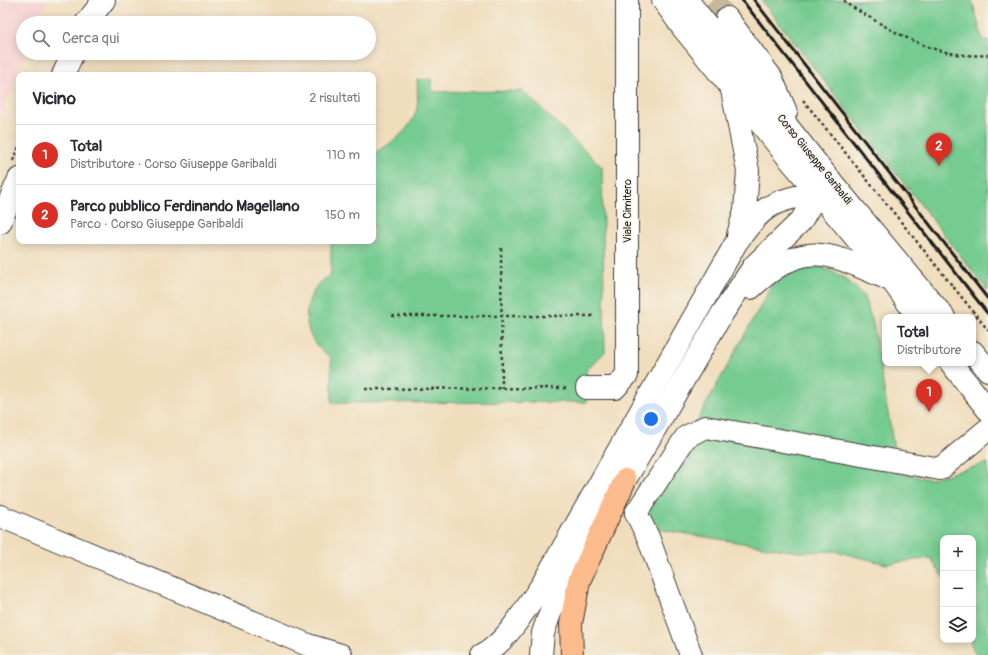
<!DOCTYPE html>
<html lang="it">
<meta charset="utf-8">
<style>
:root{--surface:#fff;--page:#f2f2f3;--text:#2b2b33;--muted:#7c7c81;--line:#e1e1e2;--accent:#d93025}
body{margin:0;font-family:Pangolin,sans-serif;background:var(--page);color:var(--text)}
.controls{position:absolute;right:12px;bottom:12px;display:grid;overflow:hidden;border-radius:8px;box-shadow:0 2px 10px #0003}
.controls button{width:36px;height:36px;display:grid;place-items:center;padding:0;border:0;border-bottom:1px solid var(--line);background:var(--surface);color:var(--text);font:20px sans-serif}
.you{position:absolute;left:651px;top:419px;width:14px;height:14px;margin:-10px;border:3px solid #fff;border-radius:50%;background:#1a73e8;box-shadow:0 0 0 6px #1a73e833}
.badge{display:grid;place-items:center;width:26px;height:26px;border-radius:50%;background:var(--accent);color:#fff;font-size:13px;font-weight:700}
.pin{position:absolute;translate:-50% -33px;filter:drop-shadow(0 1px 2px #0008)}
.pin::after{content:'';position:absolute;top:21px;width:14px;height:12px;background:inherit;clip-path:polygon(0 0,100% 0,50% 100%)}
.popup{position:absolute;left:882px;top:314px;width:94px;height:52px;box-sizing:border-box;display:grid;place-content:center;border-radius:8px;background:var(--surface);filter:drop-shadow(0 1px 3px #0005);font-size:13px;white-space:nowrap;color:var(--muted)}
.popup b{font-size:15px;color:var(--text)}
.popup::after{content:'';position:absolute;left:50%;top:100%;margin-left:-8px;border:8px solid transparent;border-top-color:var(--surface)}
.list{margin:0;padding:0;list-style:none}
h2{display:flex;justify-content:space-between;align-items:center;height:52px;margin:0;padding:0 16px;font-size:17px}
h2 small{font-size:13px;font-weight:400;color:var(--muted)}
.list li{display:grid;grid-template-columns:26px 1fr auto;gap:12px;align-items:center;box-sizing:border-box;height:60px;padding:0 16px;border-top:1px solid var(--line)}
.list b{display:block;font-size:15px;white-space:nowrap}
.list p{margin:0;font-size:13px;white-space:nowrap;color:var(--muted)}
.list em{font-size:13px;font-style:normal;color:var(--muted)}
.icon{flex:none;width:22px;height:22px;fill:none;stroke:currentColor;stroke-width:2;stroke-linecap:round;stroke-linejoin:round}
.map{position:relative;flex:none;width:988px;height:655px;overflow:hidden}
.search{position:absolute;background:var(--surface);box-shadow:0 2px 10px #0003;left:16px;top:16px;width:360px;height:44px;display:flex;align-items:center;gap:10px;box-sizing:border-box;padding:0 14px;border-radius:22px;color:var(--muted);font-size:15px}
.panel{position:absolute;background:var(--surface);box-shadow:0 2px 10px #0003;left:16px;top:72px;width:360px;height:172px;border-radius:8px}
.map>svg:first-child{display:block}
</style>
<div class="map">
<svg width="988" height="655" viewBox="0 0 988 655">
<rect width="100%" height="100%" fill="#f7f3e8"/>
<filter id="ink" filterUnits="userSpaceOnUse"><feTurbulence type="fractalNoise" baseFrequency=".025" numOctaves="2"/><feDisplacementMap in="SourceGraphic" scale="8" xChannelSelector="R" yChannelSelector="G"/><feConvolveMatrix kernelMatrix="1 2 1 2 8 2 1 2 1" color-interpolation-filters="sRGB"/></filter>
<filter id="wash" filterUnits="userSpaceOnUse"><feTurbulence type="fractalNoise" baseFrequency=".012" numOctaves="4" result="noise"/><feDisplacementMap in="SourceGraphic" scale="16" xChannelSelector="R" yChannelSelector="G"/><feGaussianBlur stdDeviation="0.9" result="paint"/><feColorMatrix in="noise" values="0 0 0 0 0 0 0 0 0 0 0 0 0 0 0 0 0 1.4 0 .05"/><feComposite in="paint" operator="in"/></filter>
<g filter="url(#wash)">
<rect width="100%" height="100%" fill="#f0ddbc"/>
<polygon fill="#f7cfd2" points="0,0 47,0 38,23 23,23 23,53 26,53 0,120"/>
<g fill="#75cb90" stroke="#487456">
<polygon points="761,0 972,0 983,41 988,40 988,291"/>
<path d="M431,79L433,92L523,91L602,167L605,352L586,371L587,402L332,403L331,358C327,354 321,350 317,346C302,328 304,301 319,283C322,280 327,277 331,274V241H373V153C390,146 410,130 416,112C419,102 417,90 417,80Z"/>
<polygon points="805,267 822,267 846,279 864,296 873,324 898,473 930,479 988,463 988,654 976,655 969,640 973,640 973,538 943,538 943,578 931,558 886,564 835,551 798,552 656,529 649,523 646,513 775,280"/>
</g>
</g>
<g filter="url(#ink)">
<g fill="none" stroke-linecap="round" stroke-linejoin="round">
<polyline stroke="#c6b69c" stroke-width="22" stroke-dasharray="22 11" stroke-linecap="butt" points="712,0 727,18"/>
<g stroke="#3c3934" stroke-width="24">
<g id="minor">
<polyline points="663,0 683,28 786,155 893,282 918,317"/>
<polyline points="687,0 830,180 944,317"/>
<polyline points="727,18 771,77 786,112"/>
<polyline points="86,23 104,0"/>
<polyline points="63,75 73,53"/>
<polyline points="732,90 748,171 745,210 738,235"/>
<polyline points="0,223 19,179"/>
<path d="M751,288C805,238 827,252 888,279"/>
<polyline points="973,352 988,370"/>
<polyline points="951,363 988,410"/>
<polyline points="587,388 615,388 627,375 627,0"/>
<polyline points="0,516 308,645 341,655"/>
<path d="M482,655C506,644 527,606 542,585L736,243C765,203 771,202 818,192"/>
<polyline points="541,655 543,633 558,591 595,525 625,480 722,314 754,266 801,221 818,192 830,180"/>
<polyline points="691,655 648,537 636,513 686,437 705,427 940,469 988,429"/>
</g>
</g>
<g stroke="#3c3934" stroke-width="24">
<polyline id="highway" points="572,655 571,624 579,581 625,480"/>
</g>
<g stroke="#3c3934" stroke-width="2.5" stroke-dasharray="3 3" stroke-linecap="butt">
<path d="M844,0L847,4C892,30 934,60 988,55"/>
<polyline points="803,100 988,330"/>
<polyline points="13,161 19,147"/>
<polyline points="501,248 502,388"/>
<polyline points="392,316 596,316"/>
<polyline points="365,389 568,388"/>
</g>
<use href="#minor" stroke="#fff" stroke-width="22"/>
<use href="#highway" stroke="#fbbb8c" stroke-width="22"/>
<g stroke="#1c1c1c" stroke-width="3">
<polyline points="742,0 988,314"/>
<polyline points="754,0 988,299"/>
</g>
</g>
</g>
<g text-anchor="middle" stroke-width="3" stroke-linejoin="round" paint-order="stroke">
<g font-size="11" fill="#1c1c1c" stroke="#f7f3e8">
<text transform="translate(815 159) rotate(51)" y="4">Corso Giuseppe Garibaldi</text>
<text transform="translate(627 211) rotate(-90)" y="4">Viale Cimitero</text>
</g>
</g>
</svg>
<div class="controls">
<button>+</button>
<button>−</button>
<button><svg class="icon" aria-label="layers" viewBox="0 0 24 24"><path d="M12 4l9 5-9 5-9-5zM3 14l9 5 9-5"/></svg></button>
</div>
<div class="you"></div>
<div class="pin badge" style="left:929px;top:412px">1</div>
<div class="popup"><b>Total</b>Distributore</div>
<div class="pin badge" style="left:939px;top:166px">2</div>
<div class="search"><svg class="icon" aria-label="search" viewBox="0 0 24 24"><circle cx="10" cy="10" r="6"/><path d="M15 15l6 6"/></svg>Cerca qui</div>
<section class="panel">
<h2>Vicino<small>2 risultati</small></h2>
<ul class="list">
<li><span class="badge">1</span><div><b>Total</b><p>Distributore · Corso Giuseppe Garibaldi</p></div><em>110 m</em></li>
<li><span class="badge">2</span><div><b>Parco pubblico Ferdinando Magellano</b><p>Parco · Corso Giuseppe Garibaldi</p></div><em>150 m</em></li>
</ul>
</section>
</div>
